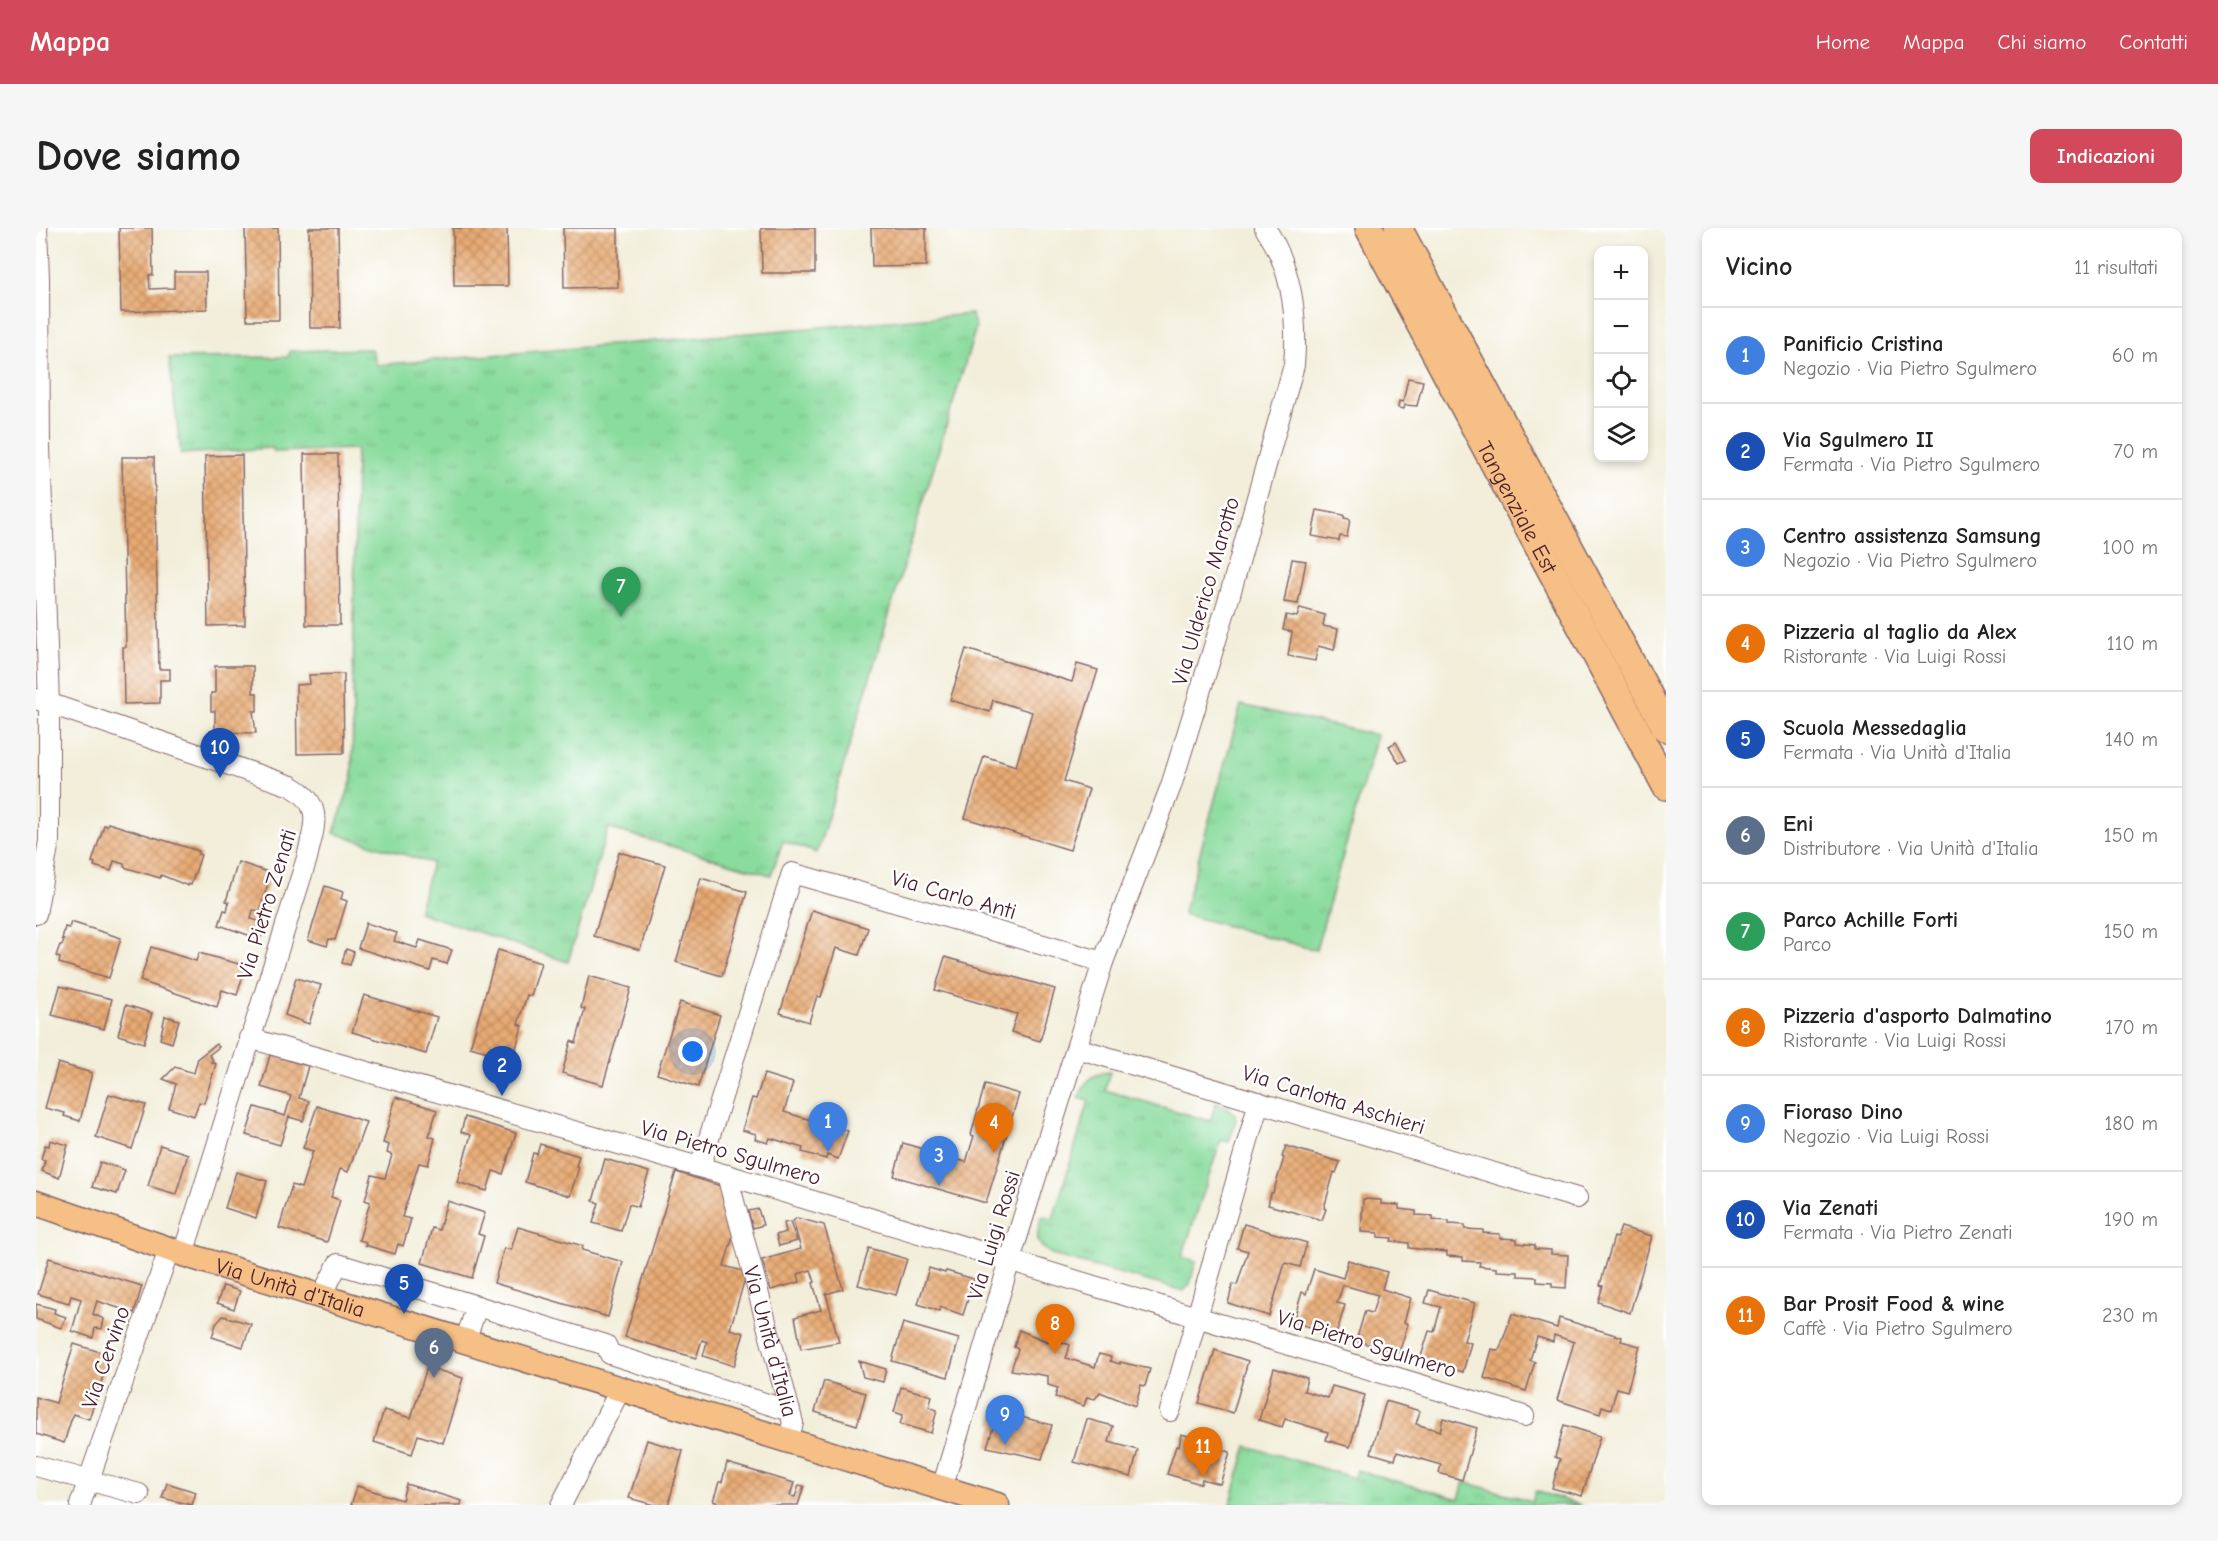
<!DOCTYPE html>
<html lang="it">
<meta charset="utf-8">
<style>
:root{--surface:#fff;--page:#f6f6f6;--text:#222;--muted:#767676;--line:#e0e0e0;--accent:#d1495b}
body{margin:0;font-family:"Comic Neue",sans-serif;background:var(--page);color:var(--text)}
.controls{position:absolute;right:18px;top:18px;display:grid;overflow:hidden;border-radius:12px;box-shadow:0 3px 9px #0003}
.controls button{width:54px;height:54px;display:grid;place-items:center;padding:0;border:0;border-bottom:2px solid var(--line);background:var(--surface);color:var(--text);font:30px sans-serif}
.you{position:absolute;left:657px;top:824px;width:21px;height:21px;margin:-15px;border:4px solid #fff;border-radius:50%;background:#1a73e8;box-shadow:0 0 0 9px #1a73e833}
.badge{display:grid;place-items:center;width:39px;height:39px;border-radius:50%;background:var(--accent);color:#fff;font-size:20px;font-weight:700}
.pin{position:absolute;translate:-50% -50px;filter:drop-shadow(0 2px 3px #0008)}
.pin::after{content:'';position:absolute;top:32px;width:21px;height:18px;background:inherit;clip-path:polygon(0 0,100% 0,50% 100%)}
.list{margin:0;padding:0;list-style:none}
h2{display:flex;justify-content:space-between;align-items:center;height:78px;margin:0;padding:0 24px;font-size:26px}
h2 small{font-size:20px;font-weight:400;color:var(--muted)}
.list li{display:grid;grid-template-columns:39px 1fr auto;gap:18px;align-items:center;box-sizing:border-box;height:96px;padding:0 24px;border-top:2px solid var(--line)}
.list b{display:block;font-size:22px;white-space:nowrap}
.list p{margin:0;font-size:20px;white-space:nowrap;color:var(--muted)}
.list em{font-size:20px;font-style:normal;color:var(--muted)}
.icon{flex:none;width:33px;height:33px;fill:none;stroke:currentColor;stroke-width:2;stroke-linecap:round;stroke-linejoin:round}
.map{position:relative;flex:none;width:1630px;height:1277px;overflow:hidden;border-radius:12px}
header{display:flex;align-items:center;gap:36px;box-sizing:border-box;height:84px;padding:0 30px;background:var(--accent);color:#fff}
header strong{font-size:28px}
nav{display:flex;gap:33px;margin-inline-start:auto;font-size:21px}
.intro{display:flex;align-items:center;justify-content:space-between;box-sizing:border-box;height:144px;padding:0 36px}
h1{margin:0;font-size:42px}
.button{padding:15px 27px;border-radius:12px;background:var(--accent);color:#fff;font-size:21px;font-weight:700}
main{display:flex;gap:36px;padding:0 36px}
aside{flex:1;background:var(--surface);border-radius:12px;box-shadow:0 3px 9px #0003}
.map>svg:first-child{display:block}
</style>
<header>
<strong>Mappa</strong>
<nav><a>Home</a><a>Mappa</a><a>Chi siamo</a><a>Contatti</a></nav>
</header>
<div class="intro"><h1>Dove siamo</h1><a class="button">Indicazioni</a></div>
<main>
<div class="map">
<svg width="1630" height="1277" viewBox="0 0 1630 1277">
<defs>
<pattern id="park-tufts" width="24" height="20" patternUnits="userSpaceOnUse" patternTransform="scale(1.5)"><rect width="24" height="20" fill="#8adc9e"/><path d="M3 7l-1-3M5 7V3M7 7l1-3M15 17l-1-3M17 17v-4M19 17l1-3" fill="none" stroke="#79bc88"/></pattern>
<pattern id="building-cross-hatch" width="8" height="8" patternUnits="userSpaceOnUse" patternTransform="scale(1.5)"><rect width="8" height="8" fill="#e8ab74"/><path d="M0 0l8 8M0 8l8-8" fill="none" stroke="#be8b5f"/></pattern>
</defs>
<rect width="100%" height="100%" fill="#fff"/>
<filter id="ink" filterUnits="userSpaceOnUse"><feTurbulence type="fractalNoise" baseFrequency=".0167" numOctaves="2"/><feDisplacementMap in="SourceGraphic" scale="12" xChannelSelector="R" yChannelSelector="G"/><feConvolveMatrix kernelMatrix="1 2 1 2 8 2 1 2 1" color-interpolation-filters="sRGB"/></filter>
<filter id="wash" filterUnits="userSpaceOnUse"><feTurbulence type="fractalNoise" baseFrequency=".008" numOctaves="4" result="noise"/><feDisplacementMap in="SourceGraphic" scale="24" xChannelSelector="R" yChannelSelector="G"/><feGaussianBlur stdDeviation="1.35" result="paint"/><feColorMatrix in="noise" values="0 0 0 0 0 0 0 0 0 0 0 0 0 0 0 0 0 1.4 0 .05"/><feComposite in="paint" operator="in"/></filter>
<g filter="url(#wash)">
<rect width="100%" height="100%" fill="#f2eeda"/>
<g fill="url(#park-tufts)" stroke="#6a7e64" stroke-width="1.5">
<polygon points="935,86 940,99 781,625 747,613 735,647 572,600 532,734 382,684 396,635 298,605 316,551 320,221 238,224 237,220 145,226 133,130 252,129 254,123 335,121 341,137"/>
<polygon points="1205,477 1341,507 1280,722 1147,686"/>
<path d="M1074,844L1069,862L1174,893L1180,875C1207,883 1201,892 1193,914L1185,912L1146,1029L1160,1033L1154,1056L1148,1063L1020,1028C998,1018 999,1009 1006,989L1017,991L1053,873L1043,870C1048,853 1057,845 1074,844Z"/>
<polygon points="1211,1218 1318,1250 1321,1242 1423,1271 1428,1254 1496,1273 1499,1263 1545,1277 1194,1277"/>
</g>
<g id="blocks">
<g fill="url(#building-cross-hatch)">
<polygon points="83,0 116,0 117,47 113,47 114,61 138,60 138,44 170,44 171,81 85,84"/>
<polygon points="209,0 242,0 243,92 211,92"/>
<polygon points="273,0 302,0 304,100 274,100"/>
<polygon points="417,0 471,0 472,58 418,58"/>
<polygon points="527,0 582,0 582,59 528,60"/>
<polygon points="725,0 779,0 779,45 726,45"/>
<polygon points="835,0 890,0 890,38 836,39"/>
<polygon points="1372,150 1387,153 1381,178 1369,177 1368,181 1362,180 1363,173 1367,174"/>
<polygon points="268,226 302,226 304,397 270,397"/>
<polygon points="206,227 209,397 172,398 169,228"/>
<polygon points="86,229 118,229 123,441 134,441 134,452 124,452 124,475 88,476 87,419 90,419"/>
<polygon points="1281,282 1308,287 1308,290 1314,291 1311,309 1304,308 1303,313 1276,308"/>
<polygon points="1256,331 1270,333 1262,376 1248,374"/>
<polygon points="1264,380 1289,387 1287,398 1302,401 1298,422 1282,418 1279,433 1252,428 1256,404 1247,402 1250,387 1261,389"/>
<polygon points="930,421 1036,454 1041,436 1062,442 1028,553 1053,561 1034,622 929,590 948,528 980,538 996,484 957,472 954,484 914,472"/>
<polygon points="179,438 217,438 217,465 221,465 221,483 217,483 220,505 179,504 179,483 175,483 175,465 179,465"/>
<polygon points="308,446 308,455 307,455 308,525 261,526 260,457 274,456 273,447"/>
<polygon points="1360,514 1370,532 1363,535 1353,518"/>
<polygon points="72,595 163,623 162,626 165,627 155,657 152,656 152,658 125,647 124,650 88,639 88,636 78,633 75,643 58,638 59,635 56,634 68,597 71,598"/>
<polygon points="583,624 629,637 604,722 558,708"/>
<polygon points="202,634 235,645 224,683 217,682 215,691 229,695 224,711 183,697 188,682 191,683 193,674 190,673"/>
<polygon points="665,650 711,664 686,748 640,734"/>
<polygon points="289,658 307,664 305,671 311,673 299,712 293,711 291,718 272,712"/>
<polygon points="776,682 832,700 823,727 800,720 785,769 781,768 773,794 744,785"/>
<polygon points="35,694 85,710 73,750 23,735 24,730 20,728 24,717 26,717 28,712 26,711 29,699 33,700"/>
<polygon points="330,695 361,705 358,713 381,720 384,712 416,722 411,736 397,732 394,743 322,720"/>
<polygon points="115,719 160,733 163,725 210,738 201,767 186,762 181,779 104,753"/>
<polygon points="310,721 318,724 314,737 306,735"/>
<polygon points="462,722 505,735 495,768 491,767 482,796 486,798 477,831 434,819"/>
<polygon points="909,729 1019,761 1004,813 975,804 981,786 899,762"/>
<polygon points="553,748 595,760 567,857 526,845 535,813 540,815 549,781 545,780"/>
<polygon points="260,750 285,757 273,796 249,787"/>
<polygon points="24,758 76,771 68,801 16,787"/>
<polygon points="328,767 401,789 390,826 316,804"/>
<polygon points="644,774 684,787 662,859 621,846"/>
<polygon points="90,777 116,785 108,815 82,807"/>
<polygon points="129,788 143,792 136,815 124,811"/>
<polygon points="180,816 183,819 173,827 177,832 175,834 180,836 168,875 163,874 158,888 133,880 140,856 127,851 139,839 158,845 162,830"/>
<polygon points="234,827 272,838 263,870 273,873 267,893 253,889 244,917 210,907 219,879 249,888 255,868 225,859"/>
<polygon points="22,835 56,845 44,893 28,888 29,885 9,880"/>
<polygon points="728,846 757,855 748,884 812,903 802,931 791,927 790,931 766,924 767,920 734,910 732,915 719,911 720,906 706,902 716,870 720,871"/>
<polygon points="949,856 983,866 950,975 858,948 867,915 930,934 938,908 935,907"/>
<polygon points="73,866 110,877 96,921 60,909"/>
<polygon points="360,869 401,882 393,908 399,910 392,937 383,935 366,989 375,991 367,1018 362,1016 359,1026 329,1017 330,1014 323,1012 334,974 329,972 336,947 349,950 356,927 351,925 353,917 347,915"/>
<polygon points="281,878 330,894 312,944 304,941 295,969 304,972 291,1014 243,1000 256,957 265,960 277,923 267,920"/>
<polygon points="429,889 480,905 467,946 457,943 451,963 421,954 435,907 425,904"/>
<polygon points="14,912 32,917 23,950 6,943 9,932 5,931 9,917 13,918"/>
<polygon points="504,916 543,928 540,938 543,939 534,968 489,954 497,925 501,926"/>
<polygon points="124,917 152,926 140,966 112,958"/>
<polygon points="1250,918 1304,934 1300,945 1298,944 1288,980 1290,981 1286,992 1232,977 1235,965 1237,965 1248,930 1246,929"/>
<polygon points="569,931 613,944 602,979 593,976 585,1003 557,995 563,975 557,973"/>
<polygon points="64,934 89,942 81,966 56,959"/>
<polygon points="200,944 231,953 220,990 189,980"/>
<polygon points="640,944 688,959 700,998 688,1038 711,1044 694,1101 708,1105 698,1138 667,1128 671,1114 666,1112 660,1130 589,1109"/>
<polygon points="1327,971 1345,972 1345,976 1363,977 1363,981 1380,983 1380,987 1397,988 1397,992 1413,993 1413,996 1429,997 1429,1001 1447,1002 1447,1005 1464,1006 1464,1010 1481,1011 1481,1015 1499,1017 1499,1021 1515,1022 1515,1026 1532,1027 1530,1060 1516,1059 1516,1055 1501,1054 1501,1049 1482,1048 1482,1044 1461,1043 1461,1040 1443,1038 1444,1034 1427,1033 1427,1029 1411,1028 1411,1024 1373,1020 1373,1015 1355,1013 1356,1010 1342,1009 1342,1005 1325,1004"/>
<polygon points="411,973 449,985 442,1006 448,1008 436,1050 386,1035 396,1000 403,1002"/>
<polygon points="722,981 727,997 717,1000 712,983"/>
<polygon points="761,990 788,997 807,1061 790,1066 803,1114 765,1121 759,1089 785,1082 777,1055 779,1054 775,1042 762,1046 764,1054 735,1062 726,1032 765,1021 757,993"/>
<polygon points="754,994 761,1013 743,1018 740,1007 750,1004 748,995"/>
<polygon points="1208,996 1271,1015 1264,1039 1249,1035 1233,1088 1192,1075 1197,1056 1201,1057 1212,1023 1201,1020"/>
<polygon points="482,999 547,1018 546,1022 587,1034 572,1089 458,1055 468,1020 475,1022"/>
<polygon points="1585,999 1616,1008 1594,1085 1562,1074 1567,1058 1564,1057 1578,1009 1581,1010"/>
<polygon points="833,1020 871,1031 860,1067 822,1057"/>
<polygon points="13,1030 106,1058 98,1085 61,1073 57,1086 68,1091 66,1101 59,1100 57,1110 36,1103 45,1071 35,1068 33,1075 2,1066"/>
<polygon points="1312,1032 1351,1044 1346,1061 1375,1070 1368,1094 1372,1096 1363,1125 1320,1113 1329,1083 1336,1085 1342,1067 1307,1057 1301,1075 1309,1077 1300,1107 1257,1094 1266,1064 1270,1066 1278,1041 1307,1050"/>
<polygon points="893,1040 909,1045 910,1043 938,1051 927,1087 904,1079 903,1083 882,1076"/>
<polygon points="187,1058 204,1063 198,1081 181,1075"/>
<polygon points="1393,1062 1439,1075 1428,1113 1435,1115 1427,1144 1384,1132 1393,1103 1398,1104 1405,1079 1389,1075"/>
<polygon points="0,1076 19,1081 18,1085 30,1089 25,1100 0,1091"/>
<polygon points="1476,1086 1521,1100 1523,1090 1586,1109 1585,1113 1604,1118 1591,1163 1581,1160 1575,1181 1566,1178 1564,1186 1521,1172 1538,1114 1518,1107 1517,1114 1501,1109 1494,1132 1499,1134 1490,1163 1448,1150 1456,1121 1463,1123"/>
<polygon points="187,1088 215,1096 207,1119 176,1109 180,1096"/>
<polygon points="867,1095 923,1111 912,1149 856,1133"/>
<polygon points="983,1102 1020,1117 1022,1113 1034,1117 1030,1130 1059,1139 1063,1126 1075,1129 1074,1133 1084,1136 1084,1134 1114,1141 1109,1158 1105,1157 1099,1178 1064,1164 1059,1171 1051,1169 1048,1178 1019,1169 1022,1160 1012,1157 1012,1148 975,1142 982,1121 978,1119"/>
<polygon points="38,1116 74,1127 53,1191 37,1186 28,1215 0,1206 0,1169 20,1175"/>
<polygon points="1179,1122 1212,1133 1197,1185 1163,1175"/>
<polygon points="823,1133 850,1141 847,1154 827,1149"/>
<polygon points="391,1139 427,1150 407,1215 382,1207 376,1226 338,1214 348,1182 375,1190"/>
<polygon points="1238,1140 1271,1150 1268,1163 1292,1170 1296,1158 1329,1167 1314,1219 1290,1212 1292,1204 1249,1191 1246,1199 1223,1192"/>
<polygon points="788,1153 830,1165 821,1197 779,1184"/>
<polygon points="865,1159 896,1168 893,1179 901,1182 895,1205 864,1196 867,1187 858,1184"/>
<polygon points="1350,1173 1384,1183 1380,1196 1390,1199 1404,1203 1407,1190 1441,1200 1426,1252 1403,1245 1405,1237 1361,1224 1359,1232 1335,1225"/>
<polygon points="959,1182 1016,1197 1006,1231 951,1219 958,1196 955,1196"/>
<polygon points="1051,1191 1077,1198 1073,1214 1102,1222 1095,1249 1038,1234"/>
<polygon points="1528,1197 1564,1208 1546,1268 1516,1260 1524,1231 1519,1229"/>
<polygon points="1165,1205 1172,1207 1169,1217 1194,1224 1184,1256 1166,1251 1165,1256 1131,1246 1140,1218 1143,1219 1145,1206 1156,1209 1154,1215 1161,1217"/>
<polygon points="611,1212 647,1223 632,1277 618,1277 593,1270"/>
<polygon points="691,1235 758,1255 754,1268 759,1269 763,1257 768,1258 762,1277 688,1277 677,1273 683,1254 686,1254"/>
<polygon points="131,1255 160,1264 156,1277 126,1270"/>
<polygon points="370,1256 426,1273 425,1277 315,1277 321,1258 366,1272"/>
</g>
</g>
</g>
<g filter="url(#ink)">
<use href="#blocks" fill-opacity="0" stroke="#856768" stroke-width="1.5"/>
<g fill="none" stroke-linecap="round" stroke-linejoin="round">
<g stroke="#856768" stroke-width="22">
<g id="minor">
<path d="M0,471L255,558C289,577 278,598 271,630L147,1026"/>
<polyline points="0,686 13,613 13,476 4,220 3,49 1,0"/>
<polyline points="213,810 691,947 1488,1188"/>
<polyline points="1041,820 1541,970"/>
<polyline points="664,939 756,645 1067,734"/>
<path id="s1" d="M691,947L757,1195L752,1212"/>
<polyline points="285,1069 302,1036 570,1117 574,1126 754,1183"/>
<polyline points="429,1114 441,1078"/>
<polyline points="1134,1183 1223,874"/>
<polyline points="0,1238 103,1266"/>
<path d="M906,1260L974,1032L1067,734L1135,558L1193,370L1258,137C1262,89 1257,41 1229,0"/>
<polyline points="44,1277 133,1022"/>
<polyline points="525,1277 585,1160"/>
</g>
</g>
<g stroke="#856768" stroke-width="27">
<g id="major">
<path id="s2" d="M0,975L147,1026L961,1277"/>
</g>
</g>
<g stroke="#856768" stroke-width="30">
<g id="highway">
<path id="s3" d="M1333,0L1630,558"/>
<polyline points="1362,0 1630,500"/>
</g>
</g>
<use href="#minor" stroke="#fff" stroke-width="20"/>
<use href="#major" stroke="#f5bf86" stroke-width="24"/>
<use href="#highway" stroke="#f5bf86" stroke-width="27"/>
</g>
</g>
<g text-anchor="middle" stroke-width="5" stroke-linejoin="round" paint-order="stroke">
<g font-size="22" fill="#4a1f2b" stroke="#fff">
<text dy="8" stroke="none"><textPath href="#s3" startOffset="316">Tangenziale Est</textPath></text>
<text transform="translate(1169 363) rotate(-74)" y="8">Via Ulderico Marotto</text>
<text transform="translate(918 666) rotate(16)" y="8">Via Carlo Anti</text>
<text transform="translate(230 676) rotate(-73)" y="8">Via Pietro Zenati</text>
<text transform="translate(1298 871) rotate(17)" y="8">Via Carlotta Aschieri</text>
<text transform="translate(695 924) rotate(16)" y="8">Via Pietro Sgulmero</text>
<text transform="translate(957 1007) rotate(-73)" y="8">Via Luigi Rossi</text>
<text dy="8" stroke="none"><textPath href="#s2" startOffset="268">Via Unità d'Italia</textPath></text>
<text dy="8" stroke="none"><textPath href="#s1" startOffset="172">Via Unità d'Italia</textPath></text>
<text transform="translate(1331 1115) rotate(17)" y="8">Via Pietro Sgulmero</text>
<text transform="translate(69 1129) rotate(-71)" y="8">Via Cervino</text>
</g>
</g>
</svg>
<div class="controls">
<button>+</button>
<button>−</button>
<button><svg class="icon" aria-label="locate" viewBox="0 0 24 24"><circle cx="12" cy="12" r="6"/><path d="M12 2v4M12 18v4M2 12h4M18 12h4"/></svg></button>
<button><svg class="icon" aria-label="layers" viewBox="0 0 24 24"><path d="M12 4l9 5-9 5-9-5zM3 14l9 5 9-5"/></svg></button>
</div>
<div class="you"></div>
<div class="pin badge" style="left:792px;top:924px;background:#3f7fe0">1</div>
<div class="pin badge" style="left:466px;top:868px;background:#1a4fb4">2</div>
<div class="pin badge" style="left:903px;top:958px;background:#3f7fe0">3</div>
<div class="pin badge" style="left:958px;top:925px;background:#e8710a">4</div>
<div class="pin badge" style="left:368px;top:1086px;background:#1a4fb4">5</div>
<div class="pin badge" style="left:398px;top:1150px;background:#5c6f8a">6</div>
<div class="pin badge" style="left:585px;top:389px;background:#2e9e5b">7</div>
<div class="pin badge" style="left:1019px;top:1126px;background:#e8710a">8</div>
<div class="pin badge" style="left:969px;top:1217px;background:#3f7fe0">9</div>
<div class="pin badge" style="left:184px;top:550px;background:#1a4fb4">10</div>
<div class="pin badge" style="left:1167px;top:1249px;background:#e8710a">11</div>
</div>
<aside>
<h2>Vicino<small>11 risultati</small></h2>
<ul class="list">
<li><span class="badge" style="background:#3f7fe0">1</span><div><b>Panificio Cristina</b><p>Negozio · Via Pietro Sgulmero</p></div><em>60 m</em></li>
<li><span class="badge" style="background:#1a4fb4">2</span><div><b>Via Sgulmero II</b><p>Fermata · Via Pietro Sgulmero</p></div><em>70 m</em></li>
<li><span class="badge" style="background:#3f7fe0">3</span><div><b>Centro assistenza Samsung</b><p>Negozio · Via Pietro Sgulmero</p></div><em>100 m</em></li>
<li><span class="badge" style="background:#e8710a">4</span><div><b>Pizzeria al taglio da Alex</b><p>Ristorante · Via Luigi Rossi</p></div><em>110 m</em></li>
<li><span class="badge" style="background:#1a4fb4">5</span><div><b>Scuola Messedaglia</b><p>Fermata · Via Unità d'Italia</p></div><em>140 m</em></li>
<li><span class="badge" style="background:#5c6f8a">6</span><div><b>Eni</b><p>Distributore · Via Unità d'Italia</p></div><em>150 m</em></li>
<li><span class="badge" style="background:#2e9e5b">7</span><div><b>Parco Achille Forti</b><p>Parco</p></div><em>150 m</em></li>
<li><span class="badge" style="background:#e8710a">8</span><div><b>Pizzeria d'asporto Dalmatino</b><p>Ristorante · Via Luigi Rossi</p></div><em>170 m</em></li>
<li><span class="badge" style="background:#3f7fe0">9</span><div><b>Fioraso Dino</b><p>Negozio · Via Luigi Rossi</p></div><em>180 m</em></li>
<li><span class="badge" style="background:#1a4fb4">10</span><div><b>Via Zenati</b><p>Fermata · Via Pietro Zenati</p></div><em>190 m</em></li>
<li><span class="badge" style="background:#e8710a">11</span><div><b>Bar Prosit Food &amp; wine</b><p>Caffè · Via Pietro Sgulmero</p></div><em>230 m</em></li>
</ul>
</aside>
</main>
